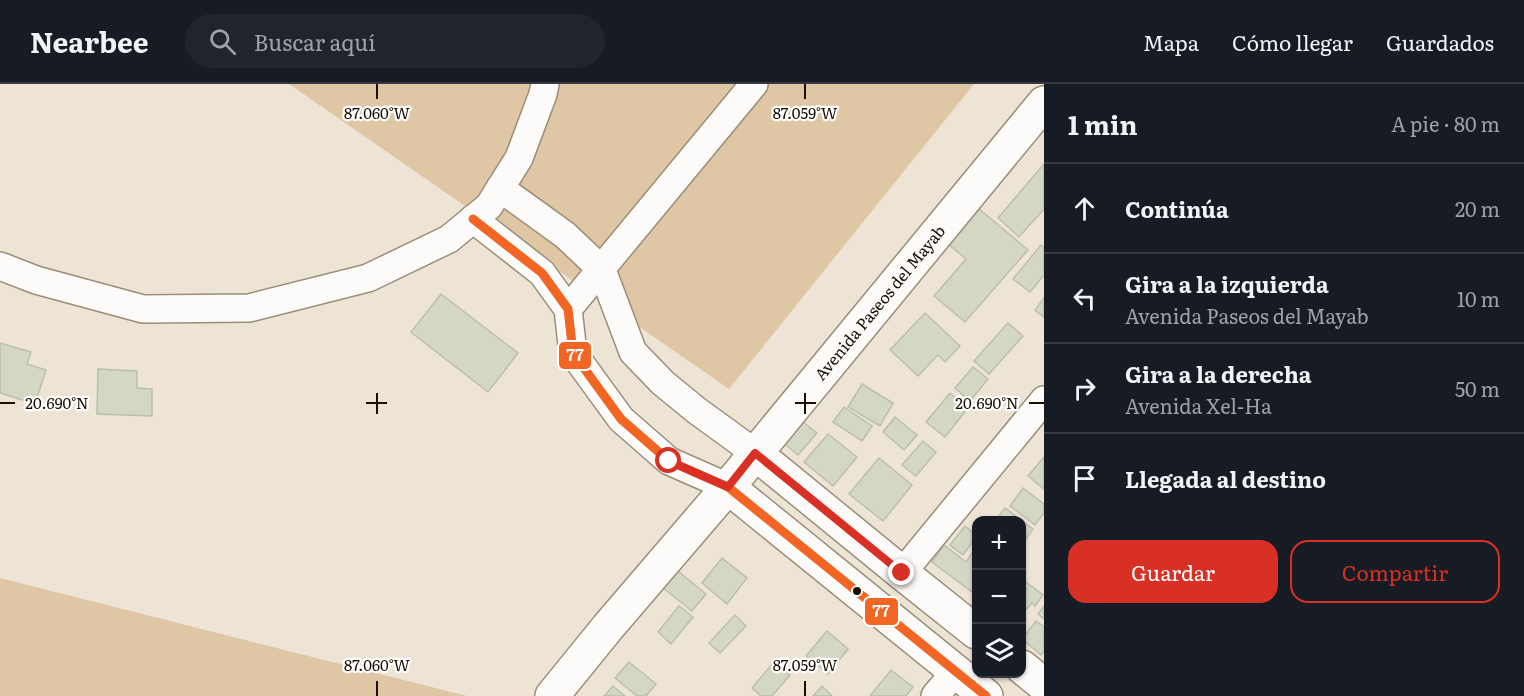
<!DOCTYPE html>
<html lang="es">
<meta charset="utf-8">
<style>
:root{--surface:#171b24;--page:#20242c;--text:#f1f3f6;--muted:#9ea1a6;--line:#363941;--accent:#d93025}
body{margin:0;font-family:Literata,serif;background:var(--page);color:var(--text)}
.controls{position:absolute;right:18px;bottom:18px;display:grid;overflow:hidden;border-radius:12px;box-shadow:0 2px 4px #0004}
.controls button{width:54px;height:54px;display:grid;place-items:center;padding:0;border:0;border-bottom:2px solid var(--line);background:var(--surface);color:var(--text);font:30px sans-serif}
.stop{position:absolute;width:18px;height:18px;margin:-14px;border:4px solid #d93025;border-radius:50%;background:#fff}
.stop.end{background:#d93025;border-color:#fff;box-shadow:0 2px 6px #0008}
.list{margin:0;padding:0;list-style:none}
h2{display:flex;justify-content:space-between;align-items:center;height:78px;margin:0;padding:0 24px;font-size:26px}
h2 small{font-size:20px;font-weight:400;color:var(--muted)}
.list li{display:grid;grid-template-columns:39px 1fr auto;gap:18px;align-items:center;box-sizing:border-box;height:90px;padding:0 24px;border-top:2px solid var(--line)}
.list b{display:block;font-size:22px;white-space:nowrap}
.list p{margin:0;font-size:20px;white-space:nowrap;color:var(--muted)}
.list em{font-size:20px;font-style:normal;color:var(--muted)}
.actions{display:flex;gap:12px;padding:18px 24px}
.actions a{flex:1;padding:14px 0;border:2px solid var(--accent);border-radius:18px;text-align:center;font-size:21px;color:var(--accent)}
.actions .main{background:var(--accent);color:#fff}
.icon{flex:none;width:33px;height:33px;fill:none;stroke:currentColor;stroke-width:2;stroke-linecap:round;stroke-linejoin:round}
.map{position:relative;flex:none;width:1044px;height:612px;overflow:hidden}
header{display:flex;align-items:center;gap:36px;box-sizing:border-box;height:84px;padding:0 30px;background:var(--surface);border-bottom:2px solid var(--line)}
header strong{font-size:28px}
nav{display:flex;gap:33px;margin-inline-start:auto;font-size:21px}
.search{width:420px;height:54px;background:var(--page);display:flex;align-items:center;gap:15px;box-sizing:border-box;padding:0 21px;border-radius:33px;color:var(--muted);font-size:22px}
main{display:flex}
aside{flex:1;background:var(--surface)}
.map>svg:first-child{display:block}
</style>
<header>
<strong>Nearbee</strong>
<div class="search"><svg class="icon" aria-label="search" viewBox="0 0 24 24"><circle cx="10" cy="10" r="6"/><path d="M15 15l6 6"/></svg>Buscar aquí</div>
<nav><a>Mapa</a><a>Cómo llegar</a><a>Guardados</a></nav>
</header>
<main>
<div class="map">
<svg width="1044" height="612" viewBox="0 0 1044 612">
<rect width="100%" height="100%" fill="#eee4d6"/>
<g fill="#dfc6a4">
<polygon points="289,0 974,0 729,305"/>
<polygon points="0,494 467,612 0,612"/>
</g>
<g fill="#d3d7c4" stroke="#bbbfad" stroke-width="1.5">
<polygon points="1044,80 1044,125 1019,153 998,134"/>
<polygon points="978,124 1028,166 965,238 934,212 966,175 947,159"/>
<polygon points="1041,161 1044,163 1044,191 1030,208 1013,195"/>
<polygon points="441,210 518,269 488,308 411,248"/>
<polygon points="1044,214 1044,233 1035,226"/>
<polygon points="925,229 960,262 945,278 938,271 918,292 890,266"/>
<polygon points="1008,239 1023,252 989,290 974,277"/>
<polygon points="0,259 31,268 27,280 46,286 35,320 0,309"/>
<polygon points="973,283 988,295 970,317 955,304"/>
<polygon points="98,285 137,287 137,304 152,305 152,332 97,330"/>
<polygon points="862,300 893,319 880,342 848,323"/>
<polygon points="950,309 968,324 945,353 926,338"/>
<polygon points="844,323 872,342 862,357 833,338"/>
<polygon points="895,333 917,351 904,366 883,348"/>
<polygon points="799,335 817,349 798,371 781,357"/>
<polygon points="828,350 857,373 833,402 804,378"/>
<polygon points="923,357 936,368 916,392 902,381"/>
<polygon points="1044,373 1044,405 1028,392"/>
<polygon points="879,374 912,401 883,437 849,410"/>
<polygon points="1023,404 1044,420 1044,429 1035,441 1010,422"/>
<polygon points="1005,424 1033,445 1022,461 1022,436 996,436"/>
<polygon points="965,442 976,451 976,453 963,471 950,461"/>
<polygon points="944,461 966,478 976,463 976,511 932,478"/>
<polygon points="722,474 747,494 727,520 702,499"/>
<polygon points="673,483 706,510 692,527 658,500"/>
<polygon points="1022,495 1043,511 1035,522 1032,519 1027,525 1022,521"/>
<polygon points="679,522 693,533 671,560 658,548"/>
<polygon points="1044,522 1044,535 1038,530"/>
<polygon points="735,531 746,542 720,569 709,559"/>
<polygon points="1036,537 1044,543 1044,568 1041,571 1022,555"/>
<polygon points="827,547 848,565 828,590 806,572"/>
<polygon points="629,578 656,600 646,612 637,612 615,594"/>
<polygon points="774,578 790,591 772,612 761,612 752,604"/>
<polygon points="891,586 913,603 906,612 870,612"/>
<polygon points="613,602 625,612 604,612"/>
<polygon points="822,602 832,612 813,612"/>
</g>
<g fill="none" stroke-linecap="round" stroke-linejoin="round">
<g stroke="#9a8e77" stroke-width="30">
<g id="minor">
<polyline points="500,104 565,151 602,186 633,268 663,299 696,326 755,369"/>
<polyline points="473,135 542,189 568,225 573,269 621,335 669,377 728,403"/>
<polyline points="0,182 36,196 143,225 249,224 368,194 449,155 489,122 519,74 543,10 545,0"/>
<polyline points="568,225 754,0"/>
<polyline points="902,489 1044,316"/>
<polyline points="935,612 956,587"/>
</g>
</g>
<g stroke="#9a8e77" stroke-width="36">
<g id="tertiary">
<polyline points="755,369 902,489 976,548"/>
<polyline points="728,403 986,612"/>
<polyline points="1022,583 1044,601"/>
</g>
</g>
<g stroke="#9a8e77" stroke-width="36">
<g id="secondary">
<path id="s1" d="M552,612L608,543L728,403L1044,19"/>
</g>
</g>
<use href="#minor" stroke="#fcfbf9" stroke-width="27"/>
<use href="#tertiary" stroke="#fcfbf9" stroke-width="33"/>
<use href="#secondary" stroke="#fcfbf9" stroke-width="33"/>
<g stroke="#fff" stroke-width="14">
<polyline id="bus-1" points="473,135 542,189 568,225 573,269 621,335 669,377 728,403 986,612"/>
</g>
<use href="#bus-1" stroke="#f26522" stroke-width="9"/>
</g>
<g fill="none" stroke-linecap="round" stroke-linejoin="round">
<polyline stroke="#d93025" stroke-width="8" points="669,377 728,403 755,369 902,489"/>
</g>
<path fill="none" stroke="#1b0e00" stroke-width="2" d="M377,0V15M805,0V15M377,309V330M805,309V330M0,319H15M366,319H387M795,319H816M1029,319H1044M377,597V612M805,597V612"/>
<circle fill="#1b0e00" stroke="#fff" stroke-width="2" cx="857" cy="507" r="5"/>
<g text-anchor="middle" stroke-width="4.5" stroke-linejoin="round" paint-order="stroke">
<g font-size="16" fill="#1b0e00" stroke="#fff">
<text dy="6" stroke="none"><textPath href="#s1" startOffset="512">Avenida Paseos del Mayab</textPath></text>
</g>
</g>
<g font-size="15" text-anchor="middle" fill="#1b0e00" stroke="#fff" stroke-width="4.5" stroke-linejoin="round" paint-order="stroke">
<text x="377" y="35">87.060°W</text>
<text x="805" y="35">87.059°W</text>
<text x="57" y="325">20.690°N</text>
<text x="987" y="325">20.690°N</text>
<text x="377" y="587">87.060°W</text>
<text x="805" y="587">87.059°W</text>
</g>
<g stroke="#fff" stroke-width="2">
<rect x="558" y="257" width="34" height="29" rx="6" fill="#f26522"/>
<rect x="864" y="513" width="35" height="29" rx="6" fill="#f26522"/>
</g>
<g font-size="16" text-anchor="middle" font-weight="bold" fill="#fff">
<text x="575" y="277">77</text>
<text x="881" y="533">77</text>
</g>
</svg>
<div class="controls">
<button>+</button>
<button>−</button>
<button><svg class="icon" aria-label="layers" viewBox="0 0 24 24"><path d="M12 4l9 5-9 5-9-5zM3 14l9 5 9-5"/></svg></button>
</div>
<div class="stop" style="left:669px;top:377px"></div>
<div class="stop end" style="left:902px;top:489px"></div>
</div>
<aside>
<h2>1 min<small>A pie · 80 m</small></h2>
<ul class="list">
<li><svg class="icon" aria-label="ahead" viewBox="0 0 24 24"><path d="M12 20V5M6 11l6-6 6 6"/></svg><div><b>Continúa</b></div><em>20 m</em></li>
<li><svg class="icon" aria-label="left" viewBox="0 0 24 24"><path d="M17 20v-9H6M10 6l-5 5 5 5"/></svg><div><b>Gira a la izquierda</b><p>Avenida Paseos del Mayab</p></div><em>10 m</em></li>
<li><svg class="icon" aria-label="right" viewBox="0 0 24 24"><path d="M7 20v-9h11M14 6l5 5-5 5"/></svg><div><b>Gira a la derecha</b><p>Avenida Xel-Ha</p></div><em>50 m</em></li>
<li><svg class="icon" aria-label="arrive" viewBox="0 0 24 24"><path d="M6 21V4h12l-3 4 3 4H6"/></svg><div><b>Llegada al destino</b></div></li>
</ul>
<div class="actions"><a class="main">Guardar</a><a>Compartir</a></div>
</aside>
</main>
